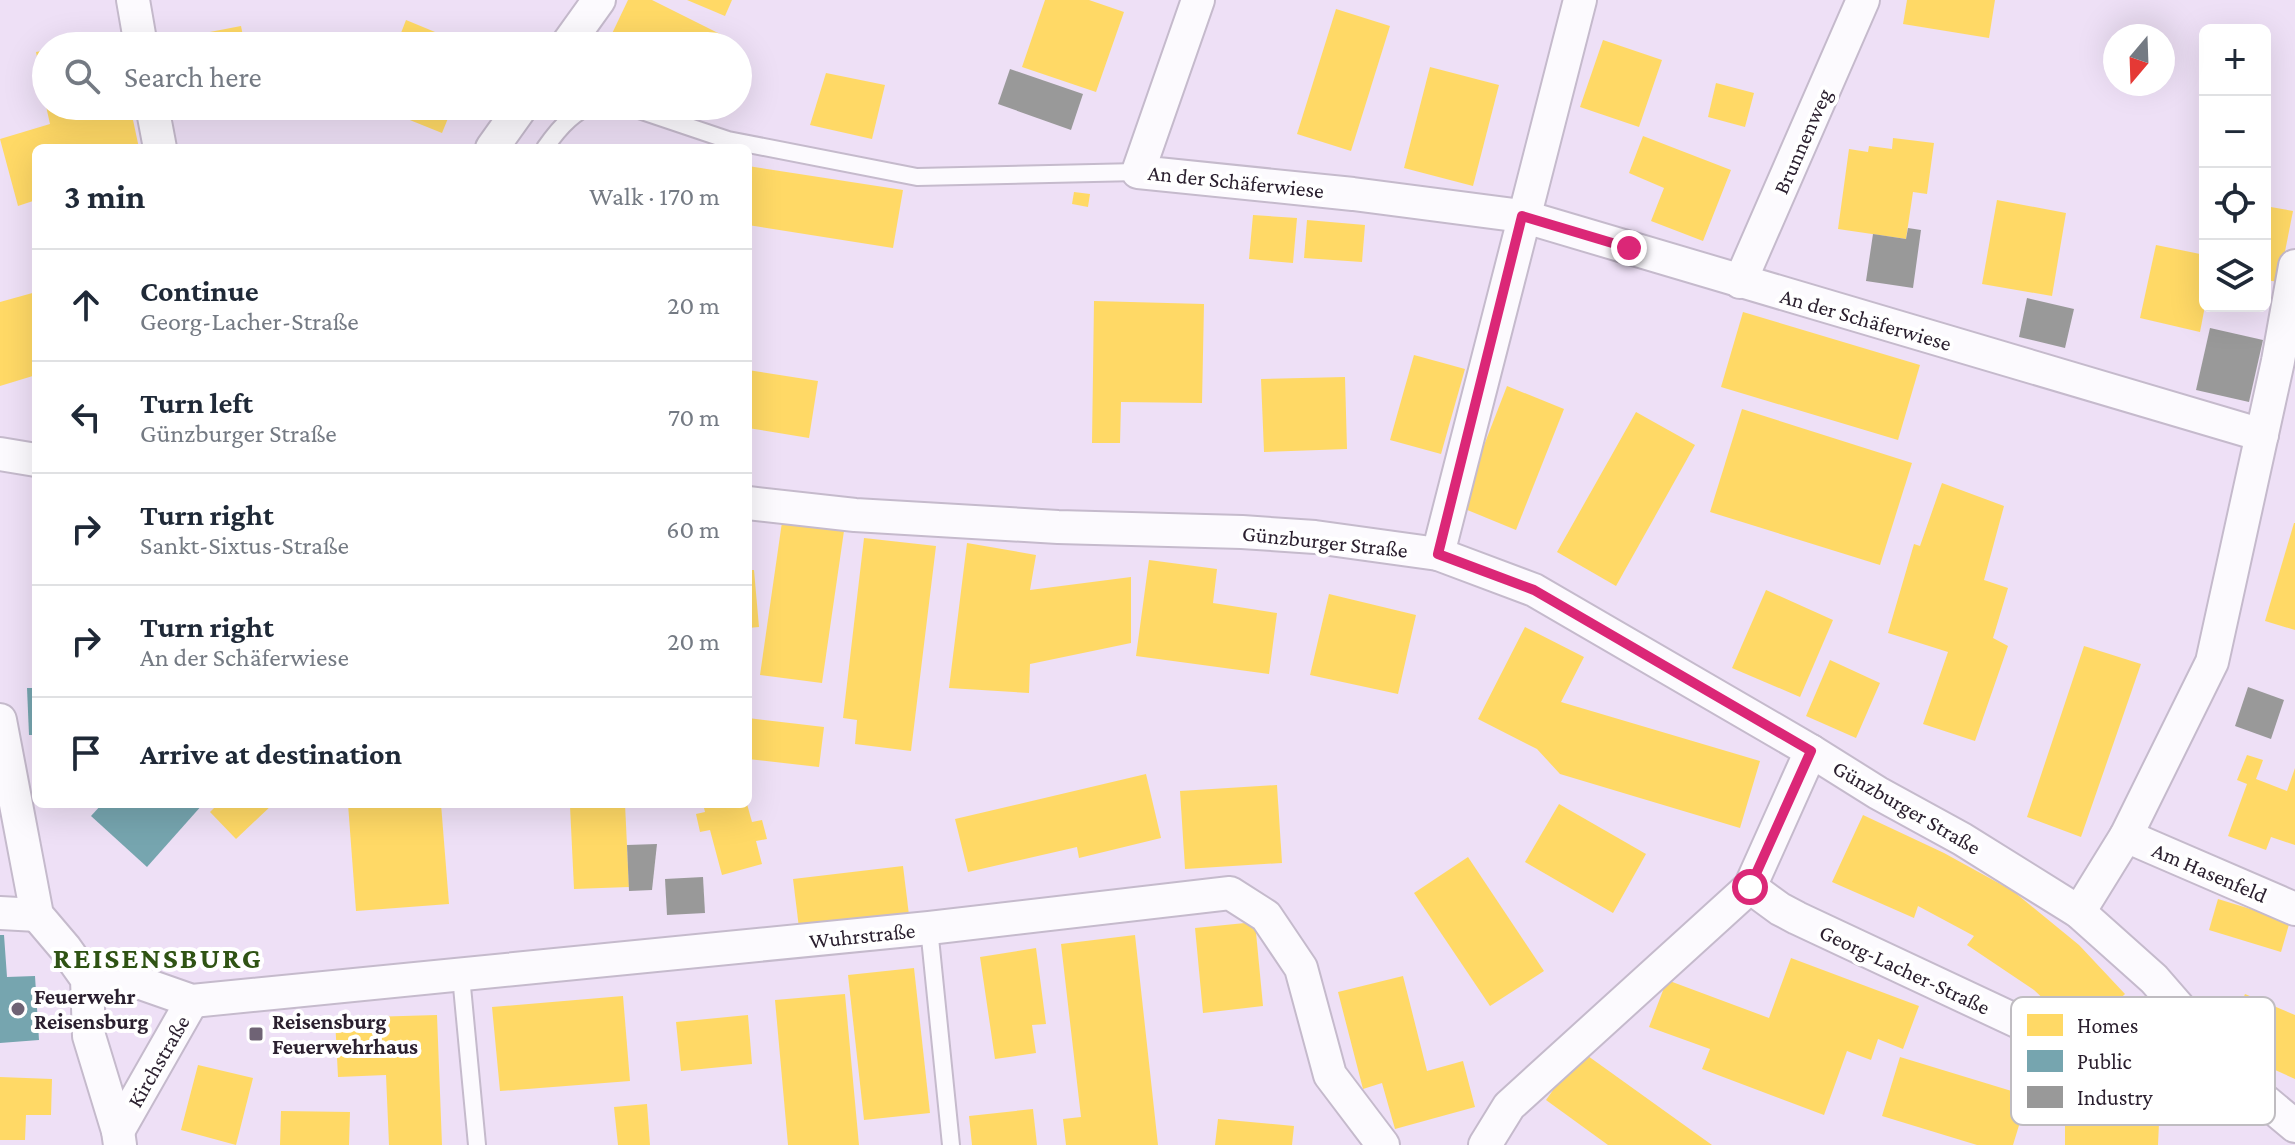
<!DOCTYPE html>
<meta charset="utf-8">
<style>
:root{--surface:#fff;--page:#f6f6f7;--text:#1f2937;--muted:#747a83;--line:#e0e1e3}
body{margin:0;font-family:"Crimson Pro",serif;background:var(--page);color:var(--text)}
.controls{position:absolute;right:24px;top:24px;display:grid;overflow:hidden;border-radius:12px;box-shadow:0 8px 32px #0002}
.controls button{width:72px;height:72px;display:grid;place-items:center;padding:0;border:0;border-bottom:2px solid var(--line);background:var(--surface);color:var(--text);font:40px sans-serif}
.compass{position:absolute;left:2103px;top:24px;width:72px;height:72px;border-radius:50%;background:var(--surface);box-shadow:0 8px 32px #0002;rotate:199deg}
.stop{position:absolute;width:24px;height:24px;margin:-18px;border:6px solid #db2777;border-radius:50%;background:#fff}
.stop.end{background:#db2777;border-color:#fff;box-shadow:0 2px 8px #0008}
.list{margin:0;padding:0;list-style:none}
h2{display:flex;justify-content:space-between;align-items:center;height:104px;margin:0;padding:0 32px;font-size:34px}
h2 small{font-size:26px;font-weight:400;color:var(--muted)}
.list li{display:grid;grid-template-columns:52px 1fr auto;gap:24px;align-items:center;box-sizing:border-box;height:112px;padding:0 32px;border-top:2px solid var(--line)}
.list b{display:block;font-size:30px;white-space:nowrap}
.list p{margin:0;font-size:26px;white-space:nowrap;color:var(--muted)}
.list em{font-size:26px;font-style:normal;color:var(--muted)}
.icon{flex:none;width:44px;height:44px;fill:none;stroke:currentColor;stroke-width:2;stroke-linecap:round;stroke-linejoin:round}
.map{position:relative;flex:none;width:2295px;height:1145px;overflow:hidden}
.search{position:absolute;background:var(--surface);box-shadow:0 8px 32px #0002;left:32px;top:32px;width:720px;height:88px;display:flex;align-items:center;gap:20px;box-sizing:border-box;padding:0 28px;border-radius:44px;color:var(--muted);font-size:30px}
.panel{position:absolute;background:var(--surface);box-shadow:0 8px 32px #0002;left:32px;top:144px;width:720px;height:664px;border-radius:12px}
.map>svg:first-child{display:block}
</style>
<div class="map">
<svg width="2295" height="1145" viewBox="0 0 2295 1145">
<rect width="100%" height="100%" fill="#eee0f6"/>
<g fill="#ffd966">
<polygon points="628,0 652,0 722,35 716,46 616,46 608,42"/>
<polygon points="687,0 732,0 725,16"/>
<polygon points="1045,0 1089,0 1124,12 1096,92 1022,67"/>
<polygon points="1907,0 1995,0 1989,38 1903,24"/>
<polygon points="1336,9 1390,26 1351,151 1297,134"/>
<polygon points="406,20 469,46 396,46"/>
<polygon points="241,26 245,46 169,46 168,40"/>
<polygon points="115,39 116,46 80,46 80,44"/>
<polygon points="1603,40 1662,60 1639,127 1580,107"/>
<polygon points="46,50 46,97 45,97 36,52"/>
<polygon points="1430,67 1499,85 1473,186 1404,168"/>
<polygon points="826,73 885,85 872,139 810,125"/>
<polygon points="1716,83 1754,93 1745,127 1708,117"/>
<polygon points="46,106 130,106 139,148 36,148 36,200 18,206 0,139 50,124"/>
<polygon points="375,106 453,106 442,133"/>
<polygon points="1643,136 1731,170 1703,241 1651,221 1664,188 1629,173"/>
<polygon points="1893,138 1934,143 1927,194 1913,192 1906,239 1838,229 1849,149 1868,152 1869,146 1892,149"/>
<polygon points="748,166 903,190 893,248 748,225"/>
<polygon points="1074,192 1090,194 1088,207 1072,204"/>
<polygon points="1997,200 2066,213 2052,296 1982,284"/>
<polygon points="2265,206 2293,211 2279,282 2265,280"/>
<polygon points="1253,215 1297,218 1293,263 1249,259"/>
<polygon points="1307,220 1365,225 1362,262 1304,258"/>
<polygon points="2156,245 2205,255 2205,306 2200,332 2140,318"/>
<polygon points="36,292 36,375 0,386 0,302"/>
<polygon points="1094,301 1204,304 1202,403 1121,402 1120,443 1092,443"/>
<polygon points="1743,312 1920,365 1898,440 1721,387"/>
<polygon points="1414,355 1465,369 1441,454 1390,440"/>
<polygon points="748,370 818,381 809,438 748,428"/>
<polygon points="1345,377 1347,449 1264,452 1261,379"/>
<polygon points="1507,386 1564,409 1516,530 1460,507"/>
<polygon points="1742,409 1912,463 1880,565 1710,512"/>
<polygon points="1636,412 1695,445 1616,586 1557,552"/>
<polygon points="1942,483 2004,506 1984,580 2008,588 1993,638 2008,646 1975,741 1923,724 1948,652 1888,633 1914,544 1920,546"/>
<polygon points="782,522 844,531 822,683 760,675"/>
<polygon points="2294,523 2295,523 2295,630 2265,621"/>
<polygon points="864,538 936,546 911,751 855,744 857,720 843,718"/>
<polygon points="967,543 1036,555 1030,590 1131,577 1131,643 1030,664 1029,693 949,688"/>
<polygon points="1149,560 1217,569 1213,603 1277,613 1269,674 1136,656"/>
<polygon points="748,570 754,570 759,627 748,628"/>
<polygon points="1766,590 1833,620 1800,697 1732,668"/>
<polygon points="1329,594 1416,615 1398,694 1310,675"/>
<polygon points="1525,627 1584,657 1561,702 1760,761 1740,828 1560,774 1537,749 1478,719"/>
<polygon points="2084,646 2141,664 2081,837 2027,817"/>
<polygon points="1830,660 1880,683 1856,738 1806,716"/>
<polygon points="748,718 824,727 819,767 748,759"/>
<polygon points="2247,755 2263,760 2256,779 2287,791 2295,768 2295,845 2271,837 2266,850 2228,836 2247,784 2237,780"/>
<polygon points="1146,774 1161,838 1079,858 1077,847 968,872 955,819"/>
<polygon points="1277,785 1282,863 1185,869 1180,791"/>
<polygon points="218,804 273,804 236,839 210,812"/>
<polygon points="348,804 441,804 449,904 356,911"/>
<polygon points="625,804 629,887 574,889 570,806"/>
<polygon points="703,804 747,804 752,822 762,820 767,839 756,841 762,864 722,875 710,830 700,832 696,814 705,812"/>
<polygon points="1559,804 1646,854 1613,913 1525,862"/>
<polygon points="1863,815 1944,853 2013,891 2079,945 2125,994 2082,1035 2034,990 1967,945 1974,936 1918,906 1914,918 1832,882"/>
<polygon points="1468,857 1544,971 1490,1006 1414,893"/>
<polygon points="903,866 909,915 799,928 793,879"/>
<polygon points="2218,899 2290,921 2281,952 2209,930"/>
<polygon points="1255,922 1263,1006 1203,1013 1195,928"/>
<polygon points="1135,935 1158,1145 1066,1145 1063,1119 1081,1117 1061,944"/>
<polygon points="1036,948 1046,1024 1032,1025 1036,1053 995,1059 980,957"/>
<polygon points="1791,958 1919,1006 1903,1049 1878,1039 1871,1060 1847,1051 1824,1115 1702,1069 1710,1049 1649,1027 1667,980 1769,1018"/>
<polygon points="914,968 930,1113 864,1120 848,975"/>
<polygon points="1403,976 1427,1071 1463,1061 1475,1107 1395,1129 1382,1083 1363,1089 1338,992"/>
<polygon points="845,994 859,1145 788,1145 775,1000"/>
<polygon points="2245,994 2295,1015 2295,1079 2255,1061 2264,1039 2232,1025"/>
<polygon points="623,996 630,1081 500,1091 492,1007"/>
<polygon points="437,1015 442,1145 389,1145 386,1075 338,1077 335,1018"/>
<polygon points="748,1015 752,1064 681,1071 676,1022"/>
<polygon points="1581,1051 1712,1145 1608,1145 1546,1100"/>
<polygon points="1900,1057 2028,1096 2013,1145 1977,1145 1882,1116"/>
<polygon points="198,1065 253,1078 236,1145 181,1130"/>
<polygon points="0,1077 52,1079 51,1115 26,1115 25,1140 0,1140"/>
<polygon points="647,1104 650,1145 618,1145 614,1107"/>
<polygon points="1033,1109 1037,1145 972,1145 969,1116"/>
<polygon points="281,1111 350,1112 349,1145 280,1145"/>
<polygon points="1218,1119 1294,1126 1292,1145 1215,1145"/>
<polygon points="2065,1121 2159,1123 2158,1145 2065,1145"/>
</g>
<g fill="#76a5af">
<polygon points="27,688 36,688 36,735 29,735"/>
<polygon points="102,804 203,804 147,867 91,816"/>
<polygon points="0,935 4,935 7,977 35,976 39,1040 0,1043"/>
</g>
<g fill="#999">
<polygon points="1010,69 1083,94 1071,130 998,104"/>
<polygon points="1908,228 1921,230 1913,288 1866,281 1873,234 1906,239"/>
<polygon points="2027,298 2074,309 2065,348 2019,337"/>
<polygon points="2210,328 2263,340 2249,402 2196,390"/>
<polygon points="2248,687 2284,700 2271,739 2235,726"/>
<polygon points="657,844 652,890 629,891 627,845"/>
<polygon points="703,877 705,913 667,915 665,879"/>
</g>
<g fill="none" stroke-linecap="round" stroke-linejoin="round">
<g stroke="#c5bacc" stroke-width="20">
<g id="service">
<polyline points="627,106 728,140 917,177 1138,172"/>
<path d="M545,148C556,132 574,110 593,106"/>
<polyline points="929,928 951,1145"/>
<polyline points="461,976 477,1145"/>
</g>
</g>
<g stroke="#c5bacc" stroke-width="36">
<g id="minor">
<polyline points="133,0 141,46"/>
<polyline points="1198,0 1138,172 1353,194 1522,216 2262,435"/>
<polyline points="566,46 599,0"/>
<polyline points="152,106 160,148"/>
<polyline points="492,148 522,106"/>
<polyline points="1740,282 1863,0"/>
<polyline points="0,454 36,460"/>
<polyline points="748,503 855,515 1058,527 1242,532 1315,537 1438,554 1534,590 1811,751 1878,793 1962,839 2079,912 2154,979 2247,1086 2295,1126"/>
<polyline points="1438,554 1580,0"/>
<polyline points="0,720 37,915 65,948 87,979 89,1036 118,1131 120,1145"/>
<polyline points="2126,836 2295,909"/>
<polyline points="1750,887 1780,909 1797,918 2087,1054 2094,1061 2194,1106"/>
<polyline points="2079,912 2126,836 2212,662 2278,361 2295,266"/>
<polyline points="0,913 37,915"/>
<polyline points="87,979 132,980 192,1001 929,928 1230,893 1266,916 1301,968 1330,1075 1383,1145"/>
<polyline points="118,1131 192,1001"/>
<polyline points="1485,1145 1509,1106 1750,887 1811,751"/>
</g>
</g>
<use href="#service" stroke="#fcfafe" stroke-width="16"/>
<use href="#minor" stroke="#fcfafe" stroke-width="32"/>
</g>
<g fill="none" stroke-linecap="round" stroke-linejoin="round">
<polyline stroke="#db2777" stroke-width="10" points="1629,248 1522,216 1438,554 1534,590 1811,751 1750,887"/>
</g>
<g fill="#6f6375" stroke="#fff" stroke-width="3">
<circle cx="18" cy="1009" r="8"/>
<rect x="248" y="1026" width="16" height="16" rx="4"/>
</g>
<g text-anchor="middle" stroke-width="8" stroke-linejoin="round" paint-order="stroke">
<g font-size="22" fill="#2b202f" stroke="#fff">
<text transform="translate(1802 141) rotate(-66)" y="8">Brunnenweg</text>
<text transform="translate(1236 181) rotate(6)" y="8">An der Schäferwiese</text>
<text transform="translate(1866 319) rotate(16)" y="8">An der Schäferwiese</text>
<text transform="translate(1325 541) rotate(6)" y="8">Günzburger Straße</text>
<text transform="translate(1907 807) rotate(30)" y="8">Günzburger Straße</text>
<text transform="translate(2210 872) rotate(23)" y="8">Am Hasenfeld</text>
<text transform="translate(862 935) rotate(-6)" y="8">Wuhrstraße</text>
<text transform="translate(1905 969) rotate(25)" y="8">Georg-Lacher-Straße</text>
<text transform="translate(158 1061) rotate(-60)" y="8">Kirchstraße</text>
</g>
<g font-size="22" font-weight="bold" fill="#2b202f" stroke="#fff" text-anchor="start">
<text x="34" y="1004">Feuerwehr<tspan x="34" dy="25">Reisensburg</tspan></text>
<text x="272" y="1029">Reisensburg<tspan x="272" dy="25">Feuerwehrhaus</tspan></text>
</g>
<g font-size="30" font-weight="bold" letter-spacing="2" fill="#2f5314" stroke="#fff">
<text x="158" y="968">REISENSBURG</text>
</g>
</g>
<rect x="2011" y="997" width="264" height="128" rx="12" fill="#fff" stroke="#bfbcc1" stroke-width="2"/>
<rect x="2027" y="1014" width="36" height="22" fill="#ffd966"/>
<rect x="2027" y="1050" width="36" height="22" fill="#76a5af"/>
<rect x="2027" y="1086" width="36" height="22" fill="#999"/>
<g font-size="22" fill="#2b202f">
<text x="2077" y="1033">Homes</text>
<text x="2077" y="1069">Public</text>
<text x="2077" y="1105">Industry</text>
</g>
</svg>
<div class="controls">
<button>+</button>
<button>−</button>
<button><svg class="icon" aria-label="locate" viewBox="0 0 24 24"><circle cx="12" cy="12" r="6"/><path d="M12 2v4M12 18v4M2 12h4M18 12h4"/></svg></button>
<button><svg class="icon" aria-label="layers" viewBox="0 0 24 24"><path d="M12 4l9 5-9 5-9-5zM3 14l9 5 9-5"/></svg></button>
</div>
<svg class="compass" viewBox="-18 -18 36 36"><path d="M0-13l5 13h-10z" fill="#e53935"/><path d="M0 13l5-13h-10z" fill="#747a83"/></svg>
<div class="stop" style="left:1750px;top:887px"></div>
<div class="stop end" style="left:1629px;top:248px"></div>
<div class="search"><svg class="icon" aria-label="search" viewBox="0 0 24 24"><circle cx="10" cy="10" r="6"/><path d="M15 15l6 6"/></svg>Search here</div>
<section class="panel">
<h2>3 min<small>Walk · 170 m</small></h2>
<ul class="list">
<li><svg class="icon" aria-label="ahead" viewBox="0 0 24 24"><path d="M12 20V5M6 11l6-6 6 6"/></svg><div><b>Continue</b><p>Georg-Lacher-Straße</p></div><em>20 m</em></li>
<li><svg class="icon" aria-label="left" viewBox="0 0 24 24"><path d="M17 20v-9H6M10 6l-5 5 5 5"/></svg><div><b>Turn left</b><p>Günzburger Straße</p></div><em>70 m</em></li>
<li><svg class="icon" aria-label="right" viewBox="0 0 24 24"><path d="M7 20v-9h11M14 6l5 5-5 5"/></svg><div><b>Turn right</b><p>Sankt-Sixtus-Straße</p></div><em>60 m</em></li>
<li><svg class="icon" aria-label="right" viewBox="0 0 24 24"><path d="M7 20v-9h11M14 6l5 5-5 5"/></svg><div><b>Turn right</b><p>An der Schäferwiese</p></div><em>20 m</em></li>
<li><svg class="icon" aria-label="arrive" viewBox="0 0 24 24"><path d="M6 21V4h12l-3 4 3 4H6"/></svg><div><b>Arrive at destination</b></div></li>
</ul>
</section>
</div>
